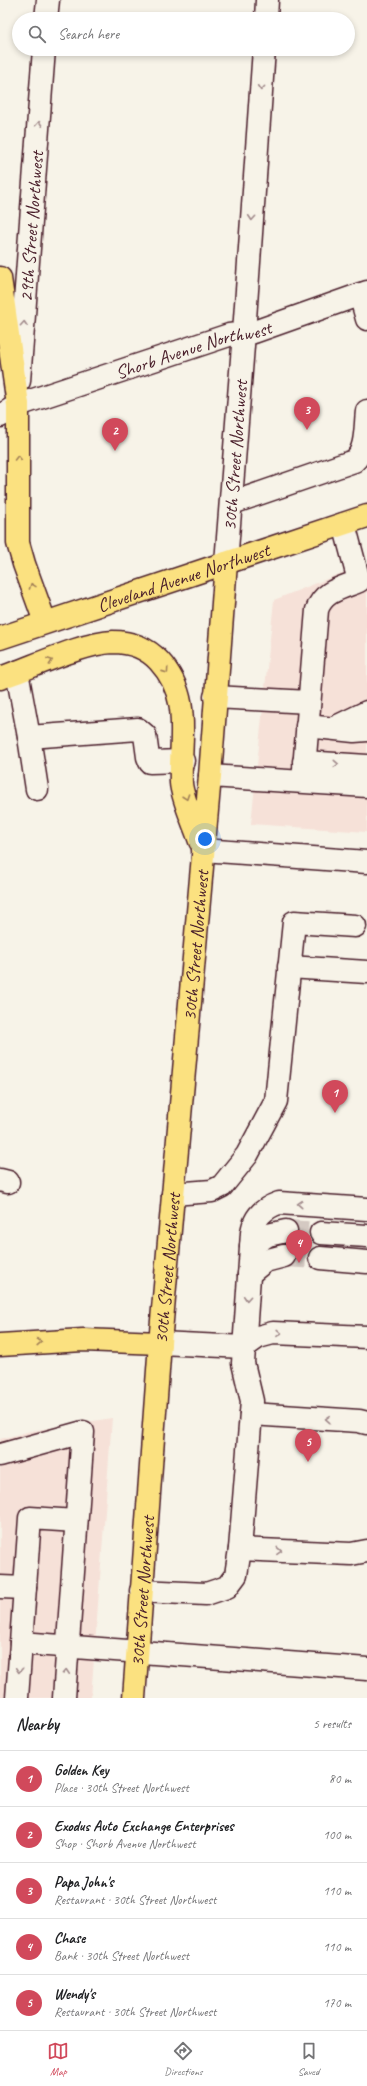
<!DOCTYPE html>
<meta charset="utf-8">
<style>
:root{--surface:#fff;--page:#f2f2f2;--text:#202124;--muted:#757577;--line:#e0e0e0;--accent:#d1495b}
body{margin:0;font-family:Caveat,sans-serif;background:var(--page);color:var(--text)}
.you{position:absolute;left:205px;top:839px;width:14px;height:14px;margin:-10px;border:3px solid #fff;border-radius:50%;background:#1a73e8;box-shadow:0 0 0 6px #1a73e833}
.badge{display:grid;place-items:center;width:26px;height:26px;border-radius:50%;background:var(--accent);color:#fff;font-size:13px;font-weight:700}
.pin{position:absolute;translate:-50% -33px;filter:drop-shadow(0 1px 2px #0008)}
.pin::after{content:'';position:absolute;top:21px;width:14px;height:12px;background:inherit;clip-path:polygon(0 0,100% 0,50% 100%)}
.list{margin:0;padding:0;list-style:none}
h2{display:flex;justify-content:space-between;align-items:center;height:52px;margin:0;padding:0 16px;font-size:17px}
h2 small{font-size:13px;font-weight:400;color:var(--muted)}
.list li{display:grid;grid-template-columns:26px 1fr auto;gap:12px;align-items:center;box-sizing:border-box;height:56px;padding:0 16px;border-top:1px solid var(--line)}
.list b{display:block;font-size:15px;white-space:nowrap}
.list p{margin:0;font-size:13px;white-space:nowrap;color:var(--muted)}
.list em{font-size:13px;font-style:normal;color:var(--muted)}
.icon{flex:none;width:22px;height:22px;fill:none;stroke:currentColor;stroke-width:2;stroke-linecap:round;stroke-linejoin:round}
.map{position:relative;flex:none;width:367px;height:1698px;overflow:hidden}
.search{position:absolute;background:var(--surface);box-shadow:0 2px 6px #0003;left:12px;right:12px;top:12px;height:44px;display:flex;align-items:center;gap:10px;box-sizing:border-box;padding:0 14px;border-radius:22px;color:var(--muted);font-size:15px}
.sheet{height:332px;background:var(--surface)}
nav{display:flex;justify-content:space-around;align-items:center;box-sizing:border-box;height:56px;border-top:1px solid var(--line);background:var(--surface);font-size:11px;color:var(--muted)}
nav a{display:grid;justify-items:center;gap:2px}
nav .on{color:var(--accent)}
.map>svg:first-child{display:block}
</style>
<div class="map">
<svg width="367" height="1698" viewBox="0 0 367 1698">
<rect width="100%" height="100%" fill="#f7f3e8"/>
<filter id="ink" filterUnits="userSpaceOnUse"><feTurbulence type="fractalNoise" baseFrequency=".025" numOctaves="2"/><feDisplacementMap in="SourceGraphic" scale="8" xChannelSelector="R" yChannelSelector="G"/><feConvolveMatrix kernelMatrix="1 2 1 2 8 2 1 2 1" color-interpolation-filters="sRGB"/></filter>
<g filter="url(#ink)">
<g fill="#f6e1d8">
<polygon points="367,563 367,832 251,824 274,600"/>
<polygon points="112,1418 91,1698 0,1698 0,1439 31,1431"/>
</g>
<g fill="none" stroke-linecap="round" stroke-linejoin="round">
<g stroke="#d4c9c2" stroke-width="22" stroke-dasharray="22 11" stroke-linecap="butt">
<polyline points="286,1231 321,1233"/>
<polyline points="284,1256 320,1258"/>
</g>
<g stroke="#4a1f2b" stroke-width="25">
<g id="minor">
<polyline points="46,19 48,0"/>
<polyline points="266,19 267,0"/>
<polyline points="360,294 367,319"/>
<path id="s1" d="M19,381L44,49"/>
<path id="s2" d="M0,416L18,405L229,335L254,332L367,292"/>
<path d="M232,503L354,461C367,450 365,427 367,411"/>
<path id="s3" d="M226,563L244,333L264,49"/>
<polyline points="17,672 29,737 138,729 145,735 148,757 150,762 183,761"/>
<polyline points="215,697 309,702"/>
<polyline points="307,726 354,731 367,730"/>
<polyline points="336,727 367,712"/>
<polyline points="29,737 37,789"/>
<polyline points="304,762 367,766"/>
<polyline points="210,776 367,786"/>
<path d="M303,781L317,610C323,591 342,588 359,581L344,524"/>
<polyline points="203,850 367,862"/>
<polyline points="289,967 367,972"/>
<polyline points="0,1180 8,1182"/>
<polyline points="173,1194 212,1191 222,1186 247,1155 276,1101 294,922 355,926"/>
<polyline points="321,1233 367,1236"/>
<polyline points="251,1246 268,1235 286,1231"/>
<polyline points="320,1258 367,1262"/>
<polyline points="249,1274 265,1261 284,1256"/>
<polyline points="160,1343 244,1347 258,1337 273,1333 367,1337"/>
<polyline points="251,1414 359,1421 367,1423"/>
<polyline points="0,1455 83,1432 64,1698"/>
<polyline points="240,1549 351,1554 367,1551"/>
<polyline points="0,1587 25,1588"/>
<path d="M141,1591L206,1594L227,1587L236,1575L240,1549L252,1401L243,1363L252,1233C254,1217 264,1208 279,1203L367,1209"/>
<polyline points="21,1643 367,1669"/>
<polyline points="17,1698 30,1518 76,1521"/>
</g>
</g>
<g stroke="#4a1f2b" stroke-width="25">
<g id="major">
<polyline points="18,405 18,543 24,564 45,622"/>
<path id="s4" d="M0,638L367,516"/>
<path d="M0,678C31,668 82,643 113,642C131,642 147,648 159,661C193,698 179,739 181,783C182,798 195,826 200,841"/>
<path id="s5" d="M134,1698L160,1343L210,776L226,563"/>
</g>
</g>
<g stroke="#4a1f2b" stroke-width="25">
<g id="highway">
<polyline points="0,278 18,405"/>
<polyline points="0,1345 83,1340 160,1343"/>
</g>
</g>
<use href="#minor" stroke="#f7f3e8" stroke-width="22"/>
<use href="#major" stroke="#fbe180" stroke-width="22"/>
<use href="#highway" stroke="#fbe180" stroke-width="22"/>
</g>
<defs><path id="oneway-chevron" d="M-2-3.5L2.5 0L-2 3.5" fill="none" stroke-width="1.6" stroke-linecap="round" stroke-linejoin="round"/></defs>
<g stroke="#a0898a">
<use href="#oneway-chevron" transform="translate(261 88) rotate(94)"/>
<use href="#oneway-chevron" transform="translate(39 124) rotate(-86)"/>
<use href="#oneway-chevron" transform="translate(252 218) rotate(94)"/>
<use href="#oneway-chevron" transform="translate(24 324) rotate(-86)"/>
<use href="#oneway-chevron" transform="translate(336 764) rotate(4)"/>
<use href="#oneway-chevron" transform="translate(300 1204) rotate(-176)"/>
<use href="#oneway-chevron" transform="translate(247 1298) rotate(94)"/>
<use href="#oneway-chevron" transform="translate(279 1333) rotate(2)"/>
<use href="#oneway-chevron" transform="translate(328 1419) rotate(-176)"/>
<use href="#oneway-chevron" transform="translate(279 1551) rotate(3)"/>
<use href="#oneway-chevron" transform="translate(19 1670) rotate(94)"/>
<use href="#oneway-chevron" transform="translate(66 1672) rotate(-86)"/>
</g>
<g stroke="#a28056">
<use href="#oneway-chevron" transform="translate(18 458) rotate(-90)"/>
<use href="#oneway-chevron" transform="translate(32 586) rotate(-110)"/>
<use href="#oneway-chevron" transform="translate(50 661) rotate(-20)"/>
<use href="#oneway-chevron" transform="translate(166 671) rotate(55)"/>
<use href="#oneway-chevron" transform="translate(186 797) rotate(71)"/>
<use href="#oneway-chevron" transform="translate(39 1342) rotate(-2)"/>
</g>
</g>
<g text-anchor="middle" stroke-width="3" stroke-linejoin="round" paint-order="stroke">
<g font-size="19" fill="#4a1f2b" stroke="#f7f3e8">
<text dy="7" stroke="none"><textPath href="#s1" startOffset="155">29th Street Northwest</textPath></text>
<text dy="7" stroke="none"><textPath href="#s2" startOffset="205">Shorb Avenue Northwest</textPath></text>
<text dy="7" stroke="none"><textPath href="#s3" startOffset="108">30th Street Northwest</textPath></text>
<text dy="7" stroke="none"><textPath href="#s4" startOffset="193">Cleveland Avenue Northwest</textPath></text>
<text dy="7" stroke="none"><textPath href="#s5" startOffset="755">30th Street Northwest</textPath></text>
<text dy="7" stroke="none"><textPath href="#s5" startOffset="431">30th Street Northwest</textPath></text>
<text dy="7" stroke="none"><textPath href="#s5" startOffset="107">30th Street Northwest</textPath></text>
</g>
</g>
</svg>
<div class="you"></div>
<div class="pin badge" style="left:335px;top:1113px">1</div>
<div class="pin badge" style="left:115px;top:451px">2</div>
<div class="pin badge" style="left:307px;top:430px">3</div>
<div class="pin badge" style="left:299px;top:1263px">4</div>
<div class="pin badge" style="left:308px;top:1462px">5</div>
<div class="search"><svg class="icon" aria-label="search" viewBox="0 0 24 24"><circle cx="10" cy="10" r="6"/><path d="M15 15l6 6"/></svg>Search here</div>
</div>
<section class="sheet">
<h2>Nearby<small>5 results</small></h2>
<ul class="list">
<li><span class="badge">1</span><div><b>Golden Key</b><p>Place · 30th Street Northwest</p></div><em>80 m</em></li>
<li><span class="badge">2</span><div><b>Exodus Auto Exchange Enterprises</b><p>Shop · Shorb Avenue Northwest</p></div><em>100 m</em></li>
<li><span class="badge">3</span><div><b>Papa John's</b><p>Restaurant · 30th Street Northwest</p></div><em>110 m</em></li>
<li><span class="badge">4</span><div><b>Chase</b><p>Bank · 30th Street Northwest</p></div><em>110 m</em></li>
<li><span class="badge">5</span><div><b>Wendy's</b><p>Restaurant · 30th Street Northwest</p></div><em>170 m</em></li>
</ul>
</section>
<nav>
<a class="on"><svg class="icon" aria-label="map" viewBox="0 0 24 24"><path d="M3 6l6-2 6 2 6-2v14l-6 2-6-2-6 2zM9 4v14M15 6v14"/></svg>Map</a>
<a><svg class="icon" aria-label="directions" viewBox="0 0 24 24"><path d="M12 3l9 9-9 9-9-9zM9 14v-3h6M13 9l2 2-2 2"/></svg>Directions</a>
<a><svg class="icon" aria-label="saved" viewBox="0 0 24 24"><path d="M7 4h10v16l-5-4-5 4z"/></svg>Saved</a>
</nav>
